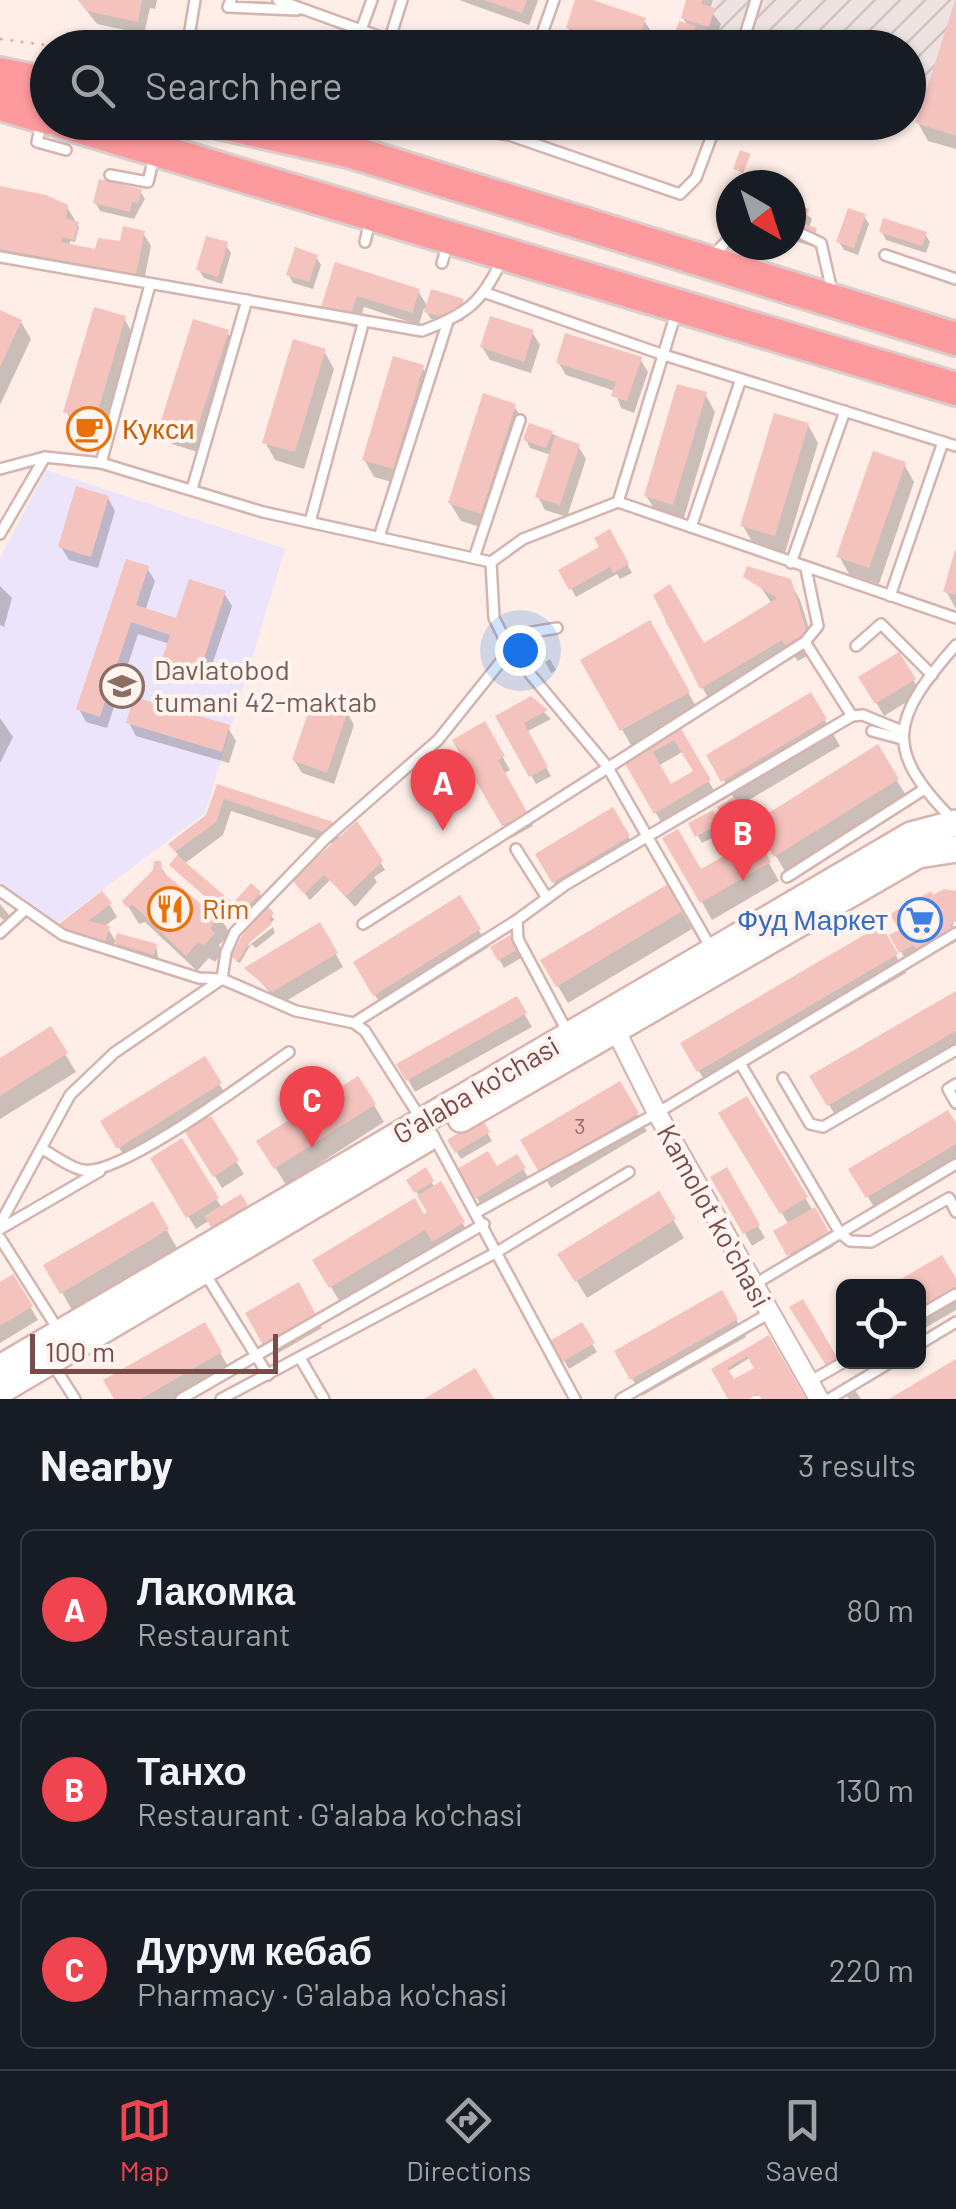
<!DOCTYPE html>
<meta charset="utf-8">
<style>
:root{--surface:#171b24;--page:#20242c;--text:#f1f3f6;--muted:#9ea1a6;--line:#363941;--accent:#f04451}
body{margin:0;font-family:Barlow,sans-serif;background:var(--page);color:var(--text)}
.controls{position:absolute;right:30px;bottom:30px;display:grid;overflow:hidden;border-radius:15px;box-shadow:0 2px 8px #0004}
.controls button{width:90px;height:90px;display:grid;place-items:center;padding:0;border:0;border-bottom:2px solid var(--line);background:var(--surface);color:var(--text);font:50px sans-serif}
.compass{position:absolute;left:716px;top:170px;width:90px;height:90px;border-radius:50%;background:var(--surface);box-shadow:0 2px 8px #0004;rotate:141deg}
.scale{position:absolute;left:30px;bottom:25px;width:248px;box-sizing:border-box;padding-left:10px;border:5px solid #7a4c49;border-top:0;font-size:28px;line-height:35px;white-space:nowrap;color:#7a4c49;-webkit-text-stroke:8px #fff4ef;paint-order:stroke}
.you{position:absolute;left:520px;top:650px;width:35px;height:35px;margin:-25px;border:8px solid #fff;border-radius:50%;background:#1a73e8;box-shadow:0 0 0 15px #1a73e833}
.badge{display:grid;place-items:center;width:65px;height:65px;border-radius:50%;background:var(--accent);color:#fff;font-size:32px;font-weight:700}
.pin{position:absolute;translate:-50% -82px;filter:drop-shadow(0 2px 5px #0008)}
.pin::after{content:'';position:absolute;top:52px;width:35px;height:30px;background:inherit;clip-path:polygon(0 0,100% 0,50% 100%)}
.list{margin:0;padding:0;list-style:none}
h2{display:flex;justify-content:space-between;align-items:center;height:130px;margin:0;padding:0 40px;font-size:42px}
h2 small{font-size:32px;font-weight:400;color:var(--muted)}
.list li{display:grid;grid-template-columns:65px 1fr auto;gap:30px;align-items:center;box-sizing:border-box;height:160px;margin:0 20px 20px;padding:0 20px;border:2px solid var(--line);border-radius:15px}
.list b{display:block;font-size:38px;white-space:nowrap}
.list p{margin:0;font-size:32px;white-space:nowrap;color:var(--muted)}
.list em{font-size:32px;font-style:normal;color:var(--muted)}
.icon{flex:none;width:55px;height:55px;fill:none;stroke:currentColor;stroke-width:2;stroke-linecap:round;stroke-linejoin:round}
.map{position:relative;flex:none;width:956px;height:1399px;overflow:hidden}
.search{position:absolute;background:var(--surface);box-shadow:0 2px 8px #0004;left:30px;right:30px;top:30px;height:110px;display:flex;align-items:center;gap:25px;box-sizing:border-box;padding:0 35px;border-radius:55px;color:var(--muted);font-size:38px}
.sheet{height:670px;background:var(--surface)}
nav{display:flex;justify-content:space-around;align-items:center;box-sizing:border-box;height:140px;border-top:2px solid var(--line);background:var(--surface);font-size:28px;color:var(--muted)}
nav a{display:grid;justify-items:center;gap:5px}
nav .on{color:var(--accent)}
.map>svg:first-child{display:block}
</style>
<div class="map">
<svg width="956" height="1399" viewBox="0 0 956 1399">
<defs>
<pattern id="industrial-furrows" width="10" height="10" patternUnits="userSpaceOnUse" patternTransform="scale(2.5)"><rect width="10" height="10" fill="#eee3e1"/><path d="M-1 1l2-2M0 10L10 0M9 11l2-2" fill="none" stroke="#d0c4c3"/></pattern>
</defs>
<rect width="100%" height="100%" fill="#feeee7"/>
<polygon fill="url(#industrial-furrows)" points="714,0 956,0 956,136 909,120 908,48 701,48"/>
<polygon fill="#ebe4fb" points="46,470 285,549 205,813 54,926 0,886 0,558"/>
<g fill="#0003" fill-rule="evenodd">
<polygon points="78,0 157,0 155,9 150,8 144,34 97,24"/>
<polygon points="459,0 537,0 538,1 529,25"/>
<polygon points="578,0 644,20 652,33 647,48 595,48 576,41 568,28"/>
<polygon points="689,0 713,0 710,10 721,24 716,38 700,33 695,48 680,48 676,40 688,26 683,18"/>
<polygon points="956,4 956,149 928,141 918,123"/>
<polygon points="0,189 67,207 79,227 75,242 70,241 69,247 97,252 143,233 151,246 143,286 0,259"/>
<polygon points="791,189 802,200 799,208 812,219 809,228 820,238 817,248 798,242 793,234"/>
<polygon points="140,191 145,199 134,219 100,211 95,202"/>
<polygon points="864,216 869,224 858,255 844,250 839,242"/>
<polygon points="882,232 925,234 930,242 926,253 886,240"/>
<polygon points="226,245 231,253 222,284 204,278 199,270"/>
<polygon points="316,257 321,265 313,289 293,283 288,274"/>
<polygon points="337,265 418,291 428,307 462,301 467,309 463,321 444,324 431,319 424,308 419,325 364,307 357,328 331,320 323,307"/>
<polygon points="0,312 21,322 31,339 0,405"/>
<polygon points="124,318 134,336 105,438 76,429 66,411"/>
<polygon points="227,332 237,350 204,454 172,444 161,427"/>
<polygon points="532,332 540,345 531,373 490,360 482,347"/>
<polygon points="324,351 334,369 304,469 275,460 265,442"/>
<polygon points="640,359 648,372 634,413 621,408 615,391 566,375 558,362"/>
<polygon points="422,367 433,385 402,485 374,477 364,459"/>
<polygon points="705,394 715,412 683,521 657,513 646,496"/>
<polygon points="514,406 525,423 490,530 461,521 450,503"/>
<polygon points="808,425 818,443 785,553 753,543 743,526"/>
<polygon points="551,433 578,446 586,459 567,517 545,510 538,497 551,455 530,448 526,440"/>
<polygon points="904,464 914,482 879,584 849,574 839,556"/>
<polygon points="108,498 115,511 98,568 69,560 61,547"/>
<polygon points="609,532 632,573 620,579 617,574 576,597 561,571 602,548"/>
<polygon points="956,555 956,609 946,591"/>
<polygon points="147,568 155,581 145,611 178,621 224,593 232,606 206,683 172,671 165,658 170,644 138,634 107,728 86,722 79,709"/>
<polygon points="746,577 790,582 800,600 816,651 798,661 794,656 712,705 665,620 669,618 703,646 772,604 758,583"/>
<polygon points="0,586 12,598 4,627 0,625"/>
<polygon points="649,623 698,710 632,747 583,660"/>
<polygon points="899,656 921,693 884,716 862,678"/>
<polygon points="550,659 556,670 551,673 545,662"/>
<polygon points="810,695 840,746 737,807 779,881 712,920 666,839 700,872 743,848 735,800 709,755"/>
<polygon points="531,699 551,719 526,732 551,776 536,784 498,717"/>
<polygon points="347,712 354,725 334,784 302,773 294,760"/>
<polygon points="0,718 13,737 0,763"/>
<polygon points="129,723 228,728 236,741 229,763 136,736"/>
<polygon points="484,725 510,770 503,774 533,826 511,838 456,741"/>
<path d="M679,730L716,794L663,825L626,761ZM684,751L696,772L670,787L658,766Z"/>
<polygon points="877,748 907,797 786,873 756,823"/>
<polygon points="218,787 332,824 340,838 356,824 385,870 374,877 377,882 355,907 330,880 310,900 300,888 333,844 231,811 223,835 184,864 233,907 259,893 263,901 240,928 172,865 179,857 171,844 208,816"/>
<polygon points="613,811 636,850 561,894 538,855"/>
<polygon points="712,813 723,832 702,843 691,824"/>
<polygon points="158,863 172,883 209,915 217,913 228,930 229,935 219,945 223,952 215,962 209,958 197,971 145,922 139,924 128,906"/>
<polygon points="667,887 692,929 568,1003 543,961"/>
<polygon points="956,893 952,934 956,942 924,958 920,951 906,960 892,936 932,899"/>
<polygon points="459,898 489,947 385,1012 356,963"/>
<polygon points="0,904 9,915 5,921 0,917"/>
<polygon points="110,905 117,917 106,925 116,942 156,946 159,961 121,951 115,941 112,954 58,928"/>
<polygon points="266,909 277,923 274,920 248,940 248,946 273,927 275,933 256,948 251,944 240,963 236,961 252,922"/>
<polygon points="320,926 343,967 281,1004 248,969"/>
<polygon points="880,928 906,973 709,1088 683,1044"/>
<polygon points="509,939 521,958 504,968 493,948"/>
<polygon points="956,994 956,1054 839,1122 813,1077"/>
<polygon points="516,999 532,1027 415,1092 399,1064"/>
<polygon points="50,1029 76,1072 0,1119 0,1061"/>
<polygon points="204,1059 230,1102 207,1116 244,1174 222,1188 186,1129 129,1164 103,1121"/>
<polygon points="619,1084 647,1131 551,1188 524,1141"/>
<polygon points="746,1099 834,1246 797,1267 777,1232 789,1225 722,1114"/>
<polygon points="374,1105 384,1122 286,1185 270,1159"/>
<polygon points="481,1122 492,1141 461,1159 450,1141"/>
<polygon points="956,1128 956,1168 878,1214 852,1170"/>
<polygon points="181,1142 222,1208 240,1197 250,1214 217,1233 210,1220 196,1229 153,1159"/>
<polygon points="516,1157 531,1182 484,1210 460,1170 496,1169"/>
<polygon points="425,1171 435,1188 440,1185 467,1231 341,1304 315,1260 414,1201 436,1238 430,1212 409,1181"/>
<polygon points="726,1171 765,1238 752,1246 714,1178"/>
<polygon points="658,1194 684,1238 587,1298 561,1255"/>
<polygon points="152,1204 177,1248 72,1310 47,1266"/>
<polygon points="942,1258 956,1282 956,1310 918,1332 918,1286 894,1286"/>
<polygon points="13,1277 38,1320 0,1343 0,1285"/>
<polygon points="298,1286 322,1328 273,1356 249,1314"/>
<polygon points="721,1293 746,1337 642,1396 617,1352"/>
<polygon points="204,1325 230,1370 181,1399 117,1399"/>
<polygon points="581,1326 597,1352 569,1369 553,1342"/>
<path d="M768,1338L803,1399H764L762,1395L731,1399L714,1370ZM751,1357L757,1368L733,1383L727,1372Z"/>
<polygon points="855,1390 861,1399 849,1399 846,1395"/>
</g>
<g fill="#f5c3bd" fill-rule="evenodd">
<polygon points="78,0 142,0 138,22 87,11"/>
<polygon points="484,0 527,0 522,13"/>
<polygon points="575,0 593,0 646,18 636,48 566,28"/>
<polygon points="686,0 703,0 701,4 715,8 709,27 681,18"/>
<polygon points="955,0 956,0 956,136 916,123"/>
<polygon points="679,21 696,26 689,45 673,40"/>
<polygon points="740,150 751,154 743,173 733,169"/>
<polygon points="99,179 142,189 138,203 132,202 130,212 93,203"/>
<polygon points="0,186 46,195 68,205 66,219 79,222 74,240 62,237 61,242 95,249 98,238 120,241 123,226 145,231 136,274 0,249"/>
<polygon points="791,187 799,189 794,204 809,209 804,224 817,228 813,242 791,235 795,221 791,219"/>
<polygon points="848,208 866,214 854,248 836,242"/>
<polygon points="883,218 927,232 922,246 879,232"/>
<polygon points="206,236 228,242 218,277 196,270"/>
<polygon points="295,247 318,255 309,282 286,275"/>
<polygon points="335,262 420,289 412,313 357,296 350,316 321,307"/>
<polygon points="431,289 464,299 460,313 438,316 424,312"/>
<polygon points="94,307 126,316 95,421 63,412"/>
<polygon points="0,310 22,320 0,367"/>
<polygon points="490,316 534,330 524,362 480,347"/>
<polygon points="193,319 229,330 194,438 159,427"/>
<polygon points="565,333 642,357 627,401 611,396 616,382 556,363"/>
<polygon points="293,339 326,349 295,452 262,443"/>
<polygon points="393,356 424,365 393,469 362,460"/>
<polygon points="677,384 707,392 673,505 644,496"/>
<polygon points="483,393 516,404 481,514 448,503"/>
<polygon points="774,413 809,423 775,536 740,526"/>
<polygon points="529,423 553,431 546,448 523,440"/>
<polygon points="555,436 580,444 560,505 535,497"/>
<polygon points="873,451 906,462 869,568 836,557"/>
<polygon points="76,486 109,496 91,557 58,547"/>
<polygon points="610,529 629,564 613,573 610,567 569,590 558,570 599,547 594,538"/>
<polygon points="955,550 956,550 956,595 943,592"/>
<polygon points="126,559 149,566 136,605 176,618 189,579 226,591 200,671 162,659 170,635 131,622 100,717 76,709"/>
<polygon points="747,566 791,579 807,633 785,645 782,640 700,689 653,595 670,584 704,643 777,598 743,577"/>
<polygon points="650,620 690,692 620,731 580,660"/>
<polygon points="899,652 916,679 875,704 858,677"/>
<polygon points="811,692 827,719 721,782 706,755"/>
<polygon points="531,696 548,710 524,723 548,767 529,777 495,716"/>
<polygon points="134,697 230,725 222,752 126,723"/>
<polygon points="313,698 348,710 327,773 292,760"/>
<polygon points="485,721 505,756 498,760 527,812 502,826 452,740"/>
<path d="M680,727L711,780L654,814L623,760ZM674,740L693,771L671,784L653,752Z"/>
<polygon points="878,744 899,779 774,857 753,823"/>
<polygon points="217,784 333,822 324,832 224,799 216,822 175,852 168,844 206,815"/>
<polygon points="734,797 771,862 700,903 662,838 678,829 701,869 740,847 717,807"/>
<polygon points="613,807 630,836 552,883 535,854"/>
<polygon points="713,810 721,823 695,837 688,823"/>
<polygon points="357,821 383,861 346,896 324,875 304,894 292,880"/>
<polygon points="177,855 233,903 251,883 261,892 234,922 169,865"/>
<polygon points="154,861 161,861 162,871 210,912 215,909 221,913 210,928 215,933 204,946 198,942 186,956 133,905 126,907 122,901 153,870"/>
<polygon points="668,884 684,910 556,987 540,960"/>
<polygon points="944,889 956,891 956,921 950,925 955,933 917,951 914,945 899,953 889,935 899,930 890,914 931,891 933,895"/>
<polygon points="102,891 112,903 88,921 110,926 105,942 55,927"/>
<polygon points="460,895 481,929 373,996 353,962"/>
<polygon points="266,905 274,913 269,919 272,924 250,942 238,961 231,957 250,920"/>
<polygon points="320,922 338,953 272,992 244,968"/>
<polygon points="881,925 898,954 697,1072 680,1043"/>
<polygon points="117,933 157,944 154,955 114,943"/>
<polygon points="510,935 518,949 498,961 490,947"/>
<polygon points="956,991 956,1031 827,1106 809,1076"/>
<polygon points="517,996 527,1013 406,1081 396,1064"/>
<polygon points="51,1026 68,1053 0,1096 0,1058"/>
<polygon points="205,1056 222,1083 117,1149 100,1121"/>
<polygon points="358,1076 376,1104 274,1169 256,1141"/>
<polygon points="620,1081 639,1113 539,1172 520,1140"/>
<polygon points="747,1096 808,1197 780,1214 718,1113"/>
<polygon points="948,1110 956,1123 956,1144 866,1198 848,1169"/>
<polygon points="211,1116 239,1160 213,1177 185,1132"/>
<polygon points="482,1119 490,1132 455,1153 447,1140"/>
<polygon points="182,1138 219,1198 186,1218 150,1158"/>
<polygon points="488,1151 497,1166 517,1154 526,1168 475,1199 457,1169"/>
<polygon points="426,1167 434,1181 414,1193 406,1180"/>
<polygon points="727,1167 760,1225 743,1234 710,1177"/>
<polygon points="441,1181 465,1222 432,1242 425,1230 329,1288 312,1260 415,1198 424,1214 427,1212 417,1196"/>
<polygon points="659,1191 676,1219 575,1282 557,1254"/>
<polygon points="241,1194 248,1205 211,1227 204,1216"/>
<polygon points="153,1201 169,1229 60,1294 43,1265"/>
<polygon points="815,1207 829,1232 787,1256 773,1231"/>
<polygon points="942,1255 956,1278 956,1287 918,1309 918,1286 889,1286"/>
<polygon points="13,1274 33,1306 0,1326 0,1282"/>
<polygon points="299,1282 316,1315 263,1345 245,1313"/>
<polygon points="722,1290 738,1319 630,1380 614,1351"/>
<polygon points="803,1299 838,1359 827,1367 789,1307"/>
<polygon points="205,1322 222,1352 141,1399 114,1399 103,1380"/>
<polygon points="582,1322 595,1343 562,1362 550,1341"/>
<path d="M769,1335L806,1399H761L758,1393L749,1399H728L711,1369ZM747,1356L754,1368L734,1379L727,1368Z"/>
<polygon points="956,1359 956,1399 889,1399"/>
<polygon points="475,1368 494,1399 424,1399"/>
</g>
<g fill="none" stroke-linecap="round" stroke-linejoin="round">
<g stroke="#d4b4ae" stroke-width="14">
<g id="lane">
<polyline points="231,0 228,7 297,10"/>
<polyline points="278,0 389,40"/>
<polyline points="361,30 372,0"/>
<polyline points="58,46 65,48"/>
<polyline points="187,48 195,0"/>
<polyline points="387,48 402,0"/>
<polyline points="537,48 554,0"/>
<polyline points="741,48 756,0"/>
<polyline points="431,122 509,135 680,194 696,178 717,122"/>
<polyline points="41,124 37,142 66,150"/>
<polyline points="355,145 363,122"/>
<polyline points="110,175 148,182 154,157"/>
<polyline points="791,229 821,243 832,291"/>
<polyline points="365,242 370,220"/>
<polyline points="885,255 956,279"/>
<polyline points="712,256 731,237"/>
<path d="M0,257L422,331C469,313 481,303 503,258"/>
<polyline points="442,263 448,243"/>
<polyline points="486,293 664,355 956,446"/>
<polyline points="101,463 150,285"/>
<polyline points="0,469 45,457 101,463 263,512 491,562"/>
<polyline points="192,489 247,300"/>
<polyline points="618,502 676,313"/>
<polyline points="310,522 363,324"/>
<polyline points="691,527 741,379"/>
<polyline points="0,534 45,457"/>
<polyline points="379,537 448,321"/>
<polyline points="474,558 520,420"/>
<polyline points="791,563 845,411"/>
<polyline points="890,596 943,442"/>
<polyline points="503,637 557,628"/>
<polyline points="805,642 852,716"/>
<polyline points="856,646 881,624 932,675"/>
<polyline points="872,731 902,739"/>
<path d="M954,821C882,749 891,719 956,645"/>
<polyline points="516,849 547,898"/>
<polyline points="787,877 923,790"/>
<polyline points="0,891 63,935 199,978 220,979"/>
<polyline points="363,924 805,642 818,626 806,569"/>
<polyline points="0,933 26,909"/>
<polyline points="711,948 607,766 510,650 494,618 491,562 523,539 618,502 956,618"/>
<polyline points="354,1023 517,920"/>
<polyline points="568,1033 518,939 517,920 565,885 852,716 863,715 902,731"/>
<polyline points="740,1063 840,1233 850,1241 871,1242 949,1198 956,1212"/>
<polyline points="783,1078 810,1124 823,1127 956,1050"/>
<polyline points="956,1084 948,1089 956,1103"/>
<polyline points="421,1119 365,1031 354,1023 296,1011 222,979 226,952 235,932 326,838 438,740 510,650"/>
<polyline points="433,1135 575,1399"/>
<path d="M42,1149C54,1155 70,1168 83,1170C120,1177 253,1077 289,1052"/>
<polyline points="477,1212 657,1113 956,933"/>
<polyline points="0,1224 70,1095 114,1053 222,979"/>
<polyline points="0,1229 100,1171"/>
<polyline points="0,1238 59,1331"/>
<polyline points="206,1275 268,1375"/>
<polyline points="755,1284 956,1164"/>
<polyline points="918,1316 956,1294"/>
<polyline points="918,1345 956,1322"/>
<polyline points="300,1358 324,1399"/>
<polyline points="52,1363 75,1399"/>
<polyline points="809,1382 844,1362"/>
<polyline points="181,1399 484,1224"/>
<polyline points="221,1399 497,1252 629,1172"/>
<polyline points="621,1399 768,1314"/>
<polyline points="829,1399 891,1362"/>
</g>
</g>
<g stroke="#d4b4ae" stroke-width="22">
<polyline id="street" points="615,1029 657,1113 819,1399"/>
</g>
<g stroke="#d9b4ae" stroke-width="30">
<g id="secondary">
<polyline points="461,1119 918,855 956,849"/>
<polyline points="0,1368 911,835 956,823"/>
<polyline points="0,1391 426,1139"/>
</g>
</g>
<g stroke="#dacdcc" stroke-width="38">
<g id="highway">
<polyline points="0,74 48,84"/>
<polyline points="0,104 48,118"/>
<polyline points="63,122 956,389"/>
<polyline points="218,122 352,152 956,339"/>
</g>
</g>
<g stroke="#dba59f" stroke-width="2.5" stroke-dasharray="2.5 8" stroke-linecap="butt">
<polyline points="0,39 46,45"/>
<polyline points="100,48 102,37 172,44"/>
</g>
<use href="#lane" stroke="#fff" stroke-width="9"/>
<use href="#street" stroke="#fff" stroke-width="18"/>
<use href="#secondary" stroke="#fff" stroke-width="25"/>
<use href="#highway" stroke="#fc9a9d" stroke-width="32"/>
</g>
<defs>
<g id="cafe-ring" transform="scale(2.25)"><circle r="9.5" fill="#fff4ef" stroke="#e8710a" stroke-width="1.5"/><path d="M-5.5-4.5H6V0H3Q3 3.5 0 3.5H-2.5Q-5.5 3.5-5.5 0ZM3-3.2v2h1.7v-2ZM-6 4.5H4V6H-6Z" fill="#e8710a"/></g>
<g id="school-ring" transform="scale(2.25)"><circle r="9.5" fill="#fff4ef" stroke="#8d6e63" stroke-width="1.5"/><path d="M0-5L7-2L0 1L-7-2ZM-4 1L0 2.5L4 1V4Q0 6-4 4Z" fill="#8d6e63"/></g>
<g id="restaurant-ring" transform="scale(2.25)"><circle r="9.5" fill="#fff4ef" stroke="#e8710a" stroke-width="1.5"/><path d="M-5-6h1v4h1v-4h1v4h1v-4h1v5L-1.5 .5V6h-2V.5L-5-1ZM5-6V6H3V1.5H1.5Q1.5-4 5-6Z" fill="#e8710a"/></g>
<g id="supermarket-ring" transform="scale(2.25)"><circle r="9.5" fill="#fff4ef" stroke="#3f7fe0" stroke-width="1.5"/><path d="M-6-5.5h2.5l.6 2H6L4.5 2H-2.5L-4.4-4H-6ZM-1.5 3.2a1.3 1.3 0 1 0 .1 0ZM3 3.2a1.3 1.3 0 1 0 .1 0Z" fill="#3f7fe0"/></g>
</defs>
<g fill-rule="evenodd">
<use href="#cafe-ring" x="89" y="429"/>
<use href="#school-ring" x="122" y="686"/>
<use href="#restaurant-ring" x="170" y="909"/>
<use href="#supermarket-ring" x="920" y="920"/>
</g>
<g text-anchor="middle" stroke-width="8" stroke-linejoin="round" paint-order="stroke">
<g font-size="22" fill="#996a66">
<text x="580" y="1134">3</text>
</g>
<g font-size="28" fill="#c56008" stroke="#fff4ef" text-anchor="start">
<text x="122" y="439">Кукси</text>
<text x="202" y="919">Rim</text>
</g>
<g font-size="28" fill="#785e54" stroke="#fff4ef" text-anchor="start">
<text x="154" y="680">Davlatobod<tspan x="154" dy="32">tumani 42-maktab</tspan></text>
</g>
<g font-size="28" fill="#366cbe" stroke="#fff4ef" text-anchor="end">
<text x="888" y="930">Фуд Маркет</text>
</g>
<g font-size="28" fill="#7a4c49" stroke="#fff4ef">
<text transform="translate(476 1090) rotate(-30)" y="10">G'alaba ko'chasi</text>
<text transform="translate(714 1216) rotate(61)" y="10">Kamolot koʻchasi</text>
</g>
</g>
</svg>
<div class="controls">
<button><svg class="icon" aria-label="locate" viewBox="0 0 24 24"><circle cx="12" cy="12" r="6"/><path d="M12 2v4M12 18v4M2 12h4M18 12h4"/></svg></button>
</div>
<svg class="compass" viewBox="-18 -18 36 36"><path d="M0-13l5 13h-10z" fill="#e53935"/><path d="M0 13l5-13h-10z" fill="#9ea1a6"/></svg>
<div class="scale">100 m</div>
<div class="you"></div>
<div class="pin badge" style="left:443px;top:831px">A</div>
<div class="pin badge" style="left:743px;top:881px">B</div>
<div class="pin badge" style="left:312px;top:1148px">C</div>
<div class="search"><svg class="icon" aria-label="search" viewBox="0 0 24 24"><circle cx="10" cy="10" r="6"/><path d="M15 15l6 6"/></svg>Search here</div>
</div>
<section class="sheet">
<h2>Nearby<small>3 results</small></h2>
<ul class="list">
<li><span class="badge">A</span><div><b>Лакомка</b><p>Restaurant</p></div><em>80 m</em></li>
<li><span class="badge">B</span><div><b>Танхо</b><p>Restaurant · G'alaba ko'chasi</p></div><em>130 m</em></li>
<li><span class="badge">C</span><div><b>Дурум кебаб</b><p>Pharmacy · G'alaba ko'chasi</p></div><em>220 m</em></li>
</ul>
</section>
<nav>
<a class="on"><svg class="icon" aria-label="map" viewBox="0 0 24 24"><path d="M3 6l6-2 6 2 6-2v14l-6 2-6-2-6 2zM9 4v14M15 6v14"/></svg>Map</a>
<a><svg class="icon" aria-label="directions" viewBox="0 0 24 24"><path d="M12 3l9 9-9 9-9-9zM9 14v-3h6M13 9l2 2-2 2"/></svg>Directions</a>
<a><svg class="icon" aria-label="saved" viewBox="0 0 24 24"><path d="M7 4h10v16l-5-4-5 4z"/></svg>Saved</a>
</nav>
